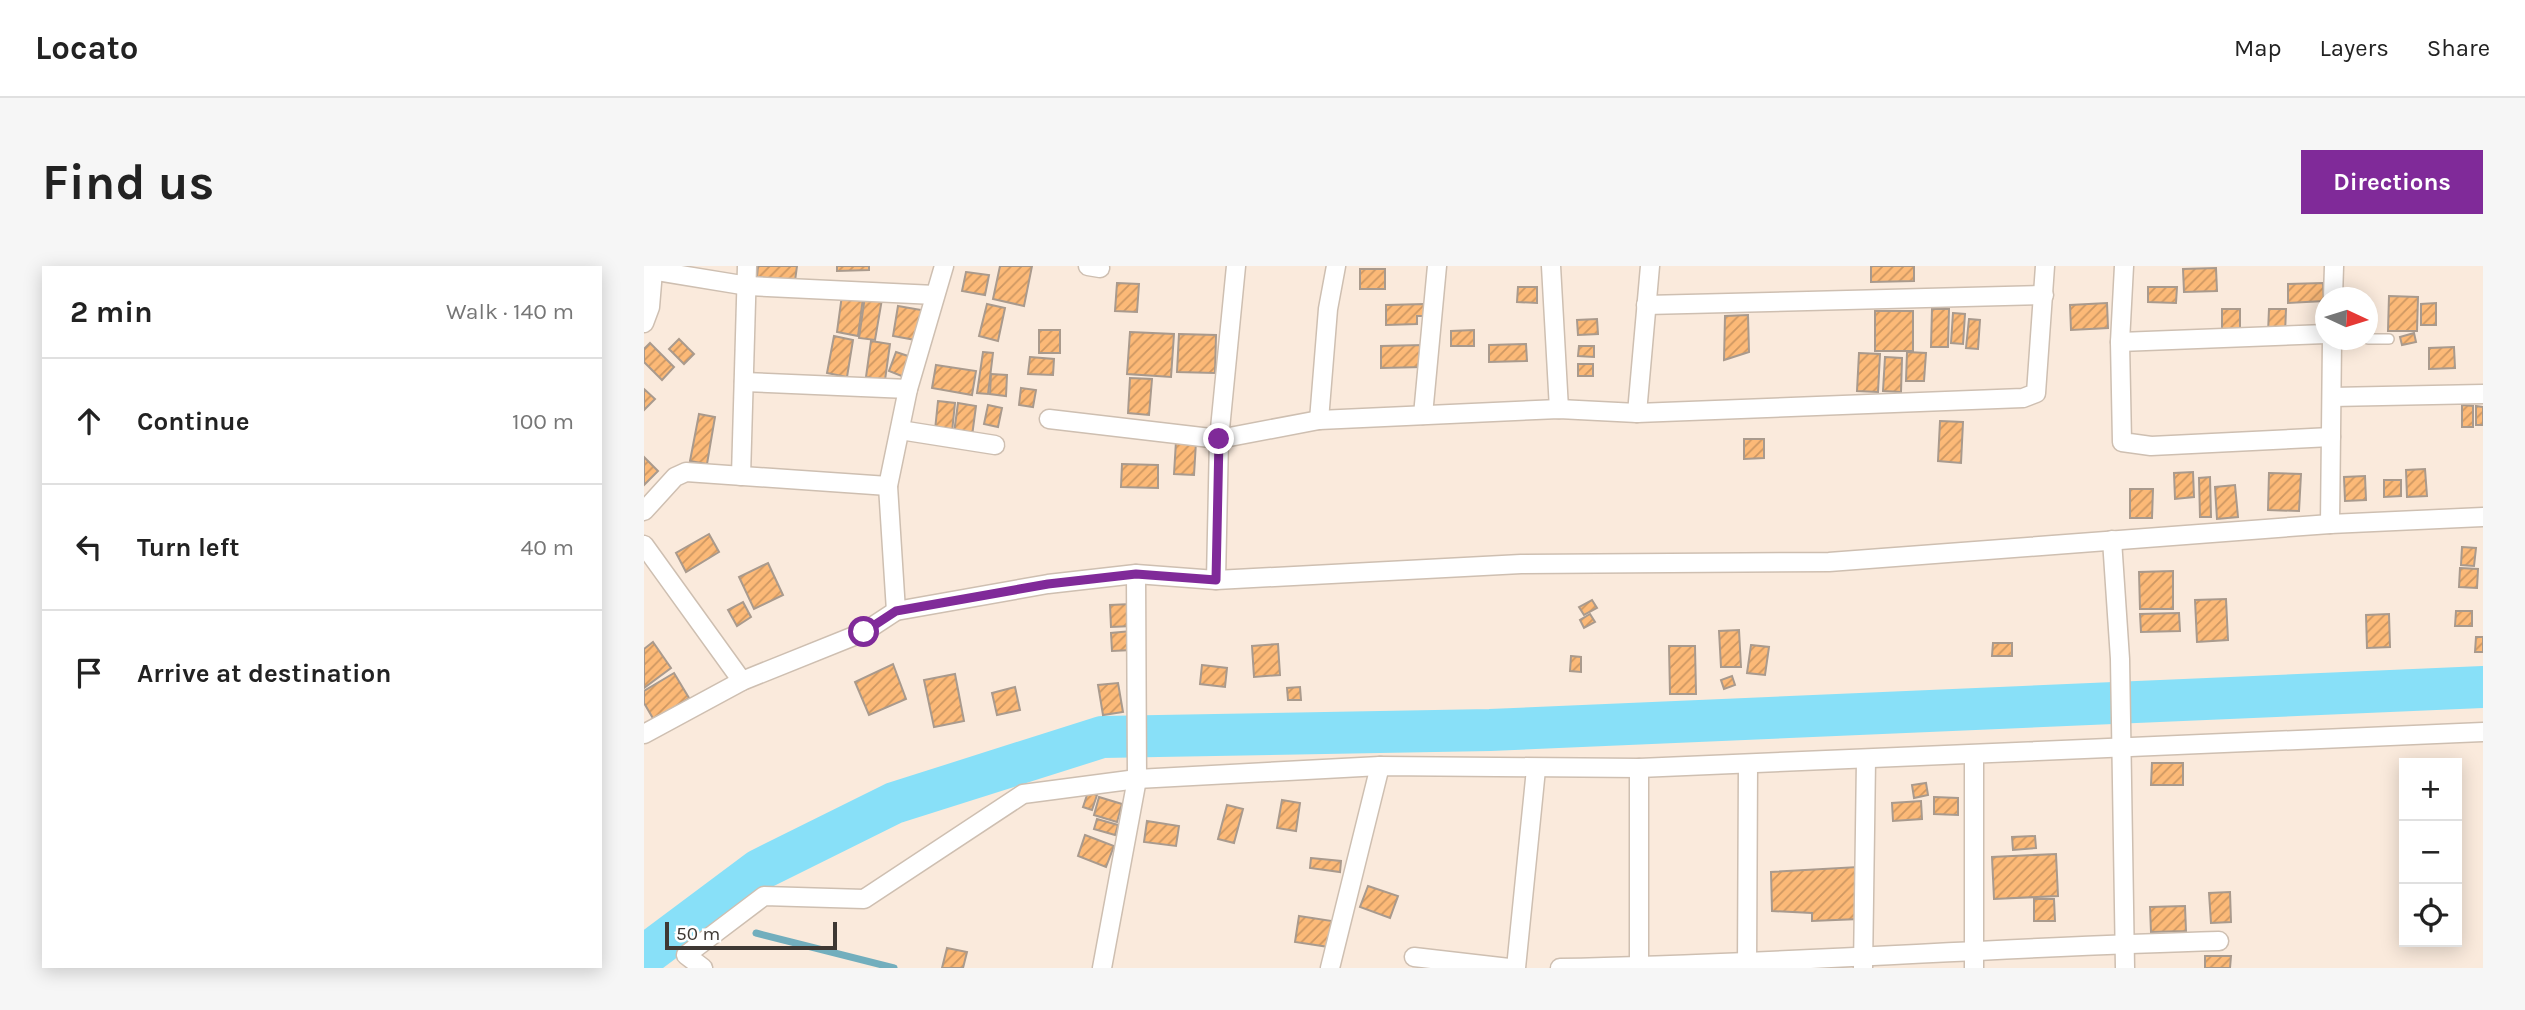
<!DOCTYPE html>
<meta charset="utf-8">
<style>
:root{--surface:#fff;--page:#f6f6f6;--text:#222;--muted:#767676;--line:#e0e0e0;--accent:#802a99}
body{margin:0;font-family:Karla,sans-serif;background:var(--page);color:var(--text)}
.controls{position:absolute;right:21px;bottom:21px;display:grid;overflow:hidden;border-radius:0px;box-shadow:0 4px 18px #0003}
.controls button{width:63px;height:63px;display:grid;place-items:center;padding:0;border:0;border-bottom:2px solid var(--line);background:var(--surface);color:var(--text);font:35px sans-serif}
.compass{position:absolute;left:1671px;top:21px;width:63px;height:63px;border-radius:50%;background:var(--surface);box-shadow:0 4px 18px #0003;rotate:94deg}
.scale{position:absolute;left:21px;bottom:18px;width:172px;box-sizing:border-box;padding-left:7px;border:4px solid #3e3833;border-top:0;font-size:19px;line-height:24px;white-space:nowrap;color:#3e3833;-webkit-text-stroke:5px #fff;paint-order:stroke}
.stop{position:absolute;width:21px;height:21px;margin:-16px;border:5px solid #802a99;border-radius:50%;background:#fff}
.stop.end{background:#802a99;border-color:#fff;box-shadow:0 2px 7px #0008}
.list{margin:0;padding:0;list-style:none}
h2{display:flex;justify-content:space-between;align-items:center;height:91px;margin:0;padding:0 28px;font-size:30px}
h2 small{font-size:23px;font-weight:400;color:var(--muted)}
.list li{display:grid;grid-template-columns:46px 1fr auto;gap:21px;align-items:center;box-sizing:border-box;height:126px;padding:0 28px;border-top:2px solid var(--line)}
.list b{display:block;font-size:26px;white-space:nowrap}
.list em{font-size:23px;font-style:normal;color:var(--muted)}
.icon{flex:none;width:38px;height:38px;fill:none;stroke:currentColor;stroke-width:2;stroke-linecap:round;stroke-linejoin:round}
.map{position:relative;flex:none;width:1839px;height:702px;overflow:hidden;border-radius:0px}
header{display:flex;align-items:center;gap:42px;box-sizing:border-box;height:98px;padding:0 35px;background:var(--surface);border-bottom:2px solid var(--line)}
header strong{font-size:33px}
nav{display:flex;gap:38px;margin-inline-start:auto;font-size:24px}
.intro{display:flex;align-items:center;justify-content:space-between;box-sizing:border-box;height:168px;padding:0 42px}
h1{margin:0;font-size:49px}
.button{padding:18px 32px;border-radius:0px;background:var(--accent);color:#fff;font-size:24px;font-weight:700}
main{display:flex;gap:42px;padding:0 42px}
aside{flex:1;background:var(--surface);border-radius:0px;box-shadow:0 4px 18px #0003}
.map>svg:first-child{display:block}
</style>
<header>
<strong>Locato</strong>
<nav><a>Map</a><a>Layers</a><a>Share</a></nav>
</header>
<div class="intro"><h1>Find us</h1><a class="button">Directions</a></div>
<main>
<aside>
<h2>2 min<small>Walk · 140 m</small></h2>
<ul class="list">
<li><svg class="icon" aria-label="ahead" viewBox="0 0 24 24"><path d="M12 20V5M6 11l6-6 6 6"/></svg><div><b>Continue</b></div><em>100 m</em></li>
<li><svg class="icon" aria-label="left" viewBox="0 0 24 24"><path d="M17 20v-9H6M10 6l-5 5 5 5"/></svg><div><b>Turn left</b></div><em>40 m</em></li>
<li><svg class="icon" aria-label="arrive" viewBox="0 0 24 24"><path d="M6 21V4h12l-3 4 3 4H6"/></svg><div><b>Arrive at destination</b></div></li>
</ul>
</aside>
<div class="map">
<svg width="1839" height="702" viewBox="0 0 1839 702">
<defs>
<pattern id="building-hatch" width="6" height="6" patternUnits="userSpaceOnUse" patternTransform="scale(1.75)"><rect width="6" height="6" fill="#fcb977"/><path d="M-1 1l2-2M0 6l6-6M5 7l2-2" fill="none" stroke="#cd9762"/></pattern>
</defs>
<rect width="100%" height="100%" fill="#faeadc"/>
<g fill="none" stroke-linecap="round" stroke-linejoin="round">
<g stroke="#72aebd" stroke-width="7">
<polyline points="54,649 74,655"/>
<polyline points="112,667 250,702"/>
</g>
<polyline stroke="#88e0f8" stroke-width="42" points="0,690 115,604 250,537 458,471 846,464 1839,421"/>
</g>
<g fill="url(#building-hatch)" stroke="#a99a8d" stroke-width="2">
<polygon points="114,0 153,0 151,15 113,11"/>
<polygon points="193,0 225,0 225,4 193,5"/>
<polygon points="356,0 388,0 380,40 349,33"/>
<polygon points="1227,0 1270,0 1270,15 1227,16"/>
<polygon points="1572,2 1573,25 1540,26 1539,3"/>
<rect x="716" y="3" width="25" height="20"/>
<polygon points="322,6 345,9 341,29 318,25"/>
<polygon points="473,17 495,18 493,46 471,45"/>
<polygon points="1679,17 1680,35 1644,37 1644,18"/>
<polygon points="874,21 893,21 893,37 873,36"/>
<polygon points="1504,21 1533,21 1532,37 1504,36"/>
<polygon points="198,29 219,32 214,70 193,66"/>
<polygon points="221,30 238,33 231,74 215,72"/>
<polygon points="1745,30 1774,31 1773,65 1744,65"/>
<polygon points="1463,37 1464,62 1427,64 1426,39"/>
<polygon points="1792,37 1792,59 1777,59 1777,38"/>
<polygon points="343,38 361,42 354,75 335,70"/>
<polygon points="780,38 780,50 773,50 773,58 742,59 742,39"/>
<polygon points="254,40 283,45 277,75 249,70"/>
<polygon points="1288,43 1305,43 1304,81 1287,81"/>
<polygon points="1578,43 1596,43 1596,68 1578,67"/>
<polygon points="1625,43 1642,43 1641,68 1624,67"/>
<rect x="1231" y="45" width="38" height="40"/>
<polygon points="1309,47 1321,48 1319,78 1307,77"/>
<polygon points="1104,49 1105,86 1080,94 1081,50"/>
<polygon points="953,53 954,68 934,69 933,54"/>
<polygon points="1325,53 1336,54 1334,83 1322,82"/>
<rect x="395" y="64" width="21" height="23"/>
<polygon points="830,64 830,80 807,80 807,65"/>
<polygon points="486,66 530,68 527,111 483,108"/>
<polygon points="1770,67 1772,76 1758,79 1756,71"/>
<polygon points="535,68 572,69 571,107 533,106"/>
<polygon points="190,70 209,74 203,111 183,107"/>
<polygon points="35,73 50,88 40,98 25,83"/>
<polygon points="227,75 246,78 241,114 222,111"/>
<polygon points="6,77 30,101 18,114 0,96 0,83"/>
<polygon points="882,78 883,95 845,96 845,79"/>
<polygon points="779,79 779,101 737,102 737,80"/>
<polygon points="935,80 950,80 950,91 934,90"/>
<polygon points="1810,81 1811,102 1785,103 1785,82"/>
<polygon points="252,86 267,91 260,111 245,105"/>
<polygon points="339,86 349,87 344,128 333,127"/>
<polygon points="1263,86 1282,87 1280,115 1262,115"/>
<polygon points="1215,87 1236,88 1234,126 1213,125"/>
<polygon points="386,91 410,93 409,109 384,108"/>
<polygon points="1241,91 1258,92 1257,126 1239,125"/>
<rect x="934" y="98" width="15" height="12"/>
<polygon points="292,99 332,105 328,129 288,122"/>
<polygon points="347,108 363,109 362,130 346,128"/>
<polygon points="486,112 508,113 505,149 484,147"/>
<polygon points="377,122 392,124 389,141 375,139"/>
<polygon points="0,123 11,133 0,144"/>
<polygon points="294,135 311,137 308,166 291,164"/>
<polygon points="314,137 332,140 328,170 310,167"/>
<polygon points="344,139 358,142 354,161 340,158"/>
<polygon points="1818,139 1829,140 1829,161 1818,161"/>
<polygon points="1832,140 1839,141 1839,159 1832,159"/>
<polygon points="55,148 71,151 63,198 46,195"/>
<polygon points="1296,155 1319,156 1317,197 1294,195"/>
<polygon points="1100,173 1120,173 1120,192 1100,193"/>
<polygon points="532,175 552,176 550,209 530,208"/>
<polygon points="0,191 14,205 0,219"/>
<polygon points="478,198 514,199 514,222 477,221"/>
<polygon points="1781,203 1783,230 1763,231 1762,204"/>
<polygon points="1549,206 1550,231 1531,233 1530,207"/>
<polygon points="1625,207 1657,208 1655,245 1624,244"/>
<polygon points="1721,210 1722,234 1701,235 1700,211"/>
<polygon points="1566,211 1567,251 1556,251 1555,212"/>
<polygon points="1740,214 1757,214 1757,230 1740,231"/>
<polygon points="1591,219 1594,251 1573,253 1571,221"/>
<polygon points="1486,223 1509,223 1508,252 1486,252"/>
<polygon points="65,268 75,286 42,306 32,287"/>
<polygon points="1818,281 1832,282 1830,300 1817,299"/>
<polygon points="124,297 139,329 110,343 95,311"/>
<polygon points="1816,302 1834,303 1833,322 1815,321"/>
<polygon points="1529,305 1529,343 1496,343 1495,306"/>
<polygon points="1582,333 1584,374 1553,376 1551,334"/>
<polygon points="948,334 953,342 940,349 935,341"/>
<polygon points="99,336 107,351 93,360 84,344"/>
<polygon points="487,338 488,360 467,361 466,339"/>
<polygon points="1812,345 1828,345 1828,360 1811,360"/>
<polygon points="1535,347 1536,365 1497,366 1496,348"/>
<polygon points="946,348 951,356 940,362 936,354"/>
<polygon points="1745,348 1746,381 1723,382 1722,349"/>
<polygon points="1095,364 1097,401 1077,401 1075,365"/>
<polygon points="487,365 488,384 468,385 467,367"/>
<polygon points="1832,371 1839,371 1839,386 1831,386"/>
<polygon points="9,376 27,402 0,422 0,383"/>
<polygon points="1349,377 1368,377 1368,390 1348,390"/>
<polygon points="634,378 636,409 610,411 608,380"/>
<polygon points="1107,379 1125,381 1121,409 1103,407"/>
<polygon points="1025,380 1051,380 1052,428 1026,428"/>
<polygon points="927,390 937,391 937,406 926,405"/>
<polygon points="249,398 262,433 225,449 211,416"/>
<polygon points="558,399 583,402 581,421 556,418"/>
<polygon points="30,407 45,432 10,454 0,437 0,425"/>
<polygon points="311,408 320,455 290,461 280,414"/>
<polygon points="1088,410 1091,419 1080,423 1077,414"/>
<polygon points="474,417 479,446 459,449 454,419"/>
<polygon points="371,421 376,444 353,449 348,427"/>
<polygon points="656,421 657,434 644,434 643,422"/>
<polygon points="1508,497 1539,497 1539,519 1507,519"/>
<polygon points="1282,517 1284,529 1270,532 1268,519"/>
<polygon points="444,526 453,529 448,544 439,541"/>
<polygon points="455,531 478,538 473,556 450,549"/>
<polygon points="1290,531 1314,532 1314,549 1290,548"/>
<polygon points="638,534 656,537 652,565 633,562"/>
<polygon points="1277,535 1278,553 1249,555 1248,537"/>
<polygon points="583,539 599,543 590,577 574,573"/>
<polygon points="453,553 474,559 471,569 450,563"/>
<polygon points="503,555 535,560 532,580 500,576"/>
<polygon points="441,569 470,580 462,601 434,590"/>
<polygon points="1391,570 1392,582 1369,584 1368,571"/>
<polygon points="1412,588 1414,630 1350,633 1348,591"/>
<polygon points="667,592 697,595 696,606 666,602"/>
<polygon points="1214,601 1215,653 1168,655 1168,647 1128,645 1127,606"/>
<polygon points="724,620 754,630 746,652 716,641"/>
<polygon points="1586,626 1587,656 1567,657 1565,627"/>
<polygon points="1390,633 1410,633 1411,655 1390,655"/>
<polygon points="1541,640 1542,665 1507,666 1506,641"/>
<polygon points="655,650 688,655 685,681 651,676"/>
<polygon points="303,682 323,686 319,702 298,702"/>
<polygon points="1561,690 1587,690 1586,702 1561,702"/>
</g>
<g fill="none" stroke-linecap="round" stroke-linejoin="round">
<g stroke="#cebfb1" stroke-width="12">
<polyline id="lane" points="1724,73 1745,73"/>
</g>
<g stroke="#cebfb1" stroke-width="21">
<g id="street">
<polyline points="444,0 456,2"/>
<polyline points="907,0 915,143"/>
<polyline points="1480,0 1476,76 1478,176 1507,180 1687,171"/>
<polyline points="0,3 104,20 291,29"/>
<polyline points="1689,32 1690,0"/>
<polyline points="1002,39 1400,29"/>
<polyline points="0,57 6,41 9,5"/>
<polyline points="1476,76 1682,68"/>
<polyline points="100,116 264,123"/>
<polyline points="1688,131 1839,128"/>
<polyline points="993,147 1006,0"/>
<polyline points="779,149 793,0"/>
<polyline points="405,153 575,173 675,154 915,143 993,147 1379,132 1392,127 1401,0"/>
<polyline points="675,154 684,43 692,0"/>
<polyline points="256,164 351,179"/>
<polyline points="97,210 103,0"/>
<polyline points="0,245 31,211 42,206 244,220"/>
<polyline points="1686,258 1688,74"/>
<polyline points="1468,274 1476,393 1481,702"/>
<polyline points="0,279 98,415"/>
<polyline points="572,314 575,173 592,0"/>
<polyline points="252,345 244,220 264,123 300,0"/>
<polyline points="0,468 98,415 220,366 252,345 404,318 492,308 572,314 877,298 1185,296 1686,258 1839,251"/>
<polyline points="1330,490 1330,702"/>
<polyline points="770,691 865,702"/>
<polyline points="59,702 42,689 120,630 220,633 379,528 493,513 736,500 995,502 1839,466"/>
<polyline points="458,702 493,513 492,308"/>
<polyline points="686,702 736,500"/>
<polyline points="872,702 892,503"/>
<path d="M916,702C1136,698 1355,681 1575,675"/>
<polyline points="995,702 995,502"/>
<polyline points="1103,702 1104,498"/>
<polyline points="1219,702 1222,494"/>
</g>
</g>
<use href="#lane" stroke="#fff" stroke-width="9"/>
<use href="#street" stroke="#fff" stroke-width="18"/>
</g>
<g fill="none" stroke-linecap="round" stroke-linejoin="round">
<polyline stroke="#802a99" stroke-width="9" points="220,366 252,345 404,318 492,308 572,314 575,173"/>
</g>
</svg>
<div class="controls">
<button>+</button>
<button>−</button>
<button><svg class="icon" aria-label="locate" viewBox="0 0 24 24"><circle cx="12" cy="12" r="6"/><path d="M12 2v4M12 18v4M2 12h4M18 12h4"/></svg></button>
</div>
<svg class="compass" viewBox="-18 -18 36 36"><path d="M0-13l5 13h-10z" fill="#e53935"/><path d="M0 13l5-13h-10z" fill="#767676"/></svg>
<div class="scale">50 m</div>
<div class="stop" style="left:220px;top:366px"></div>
<div class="stop end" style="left:575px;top:173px"></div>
</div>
</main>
